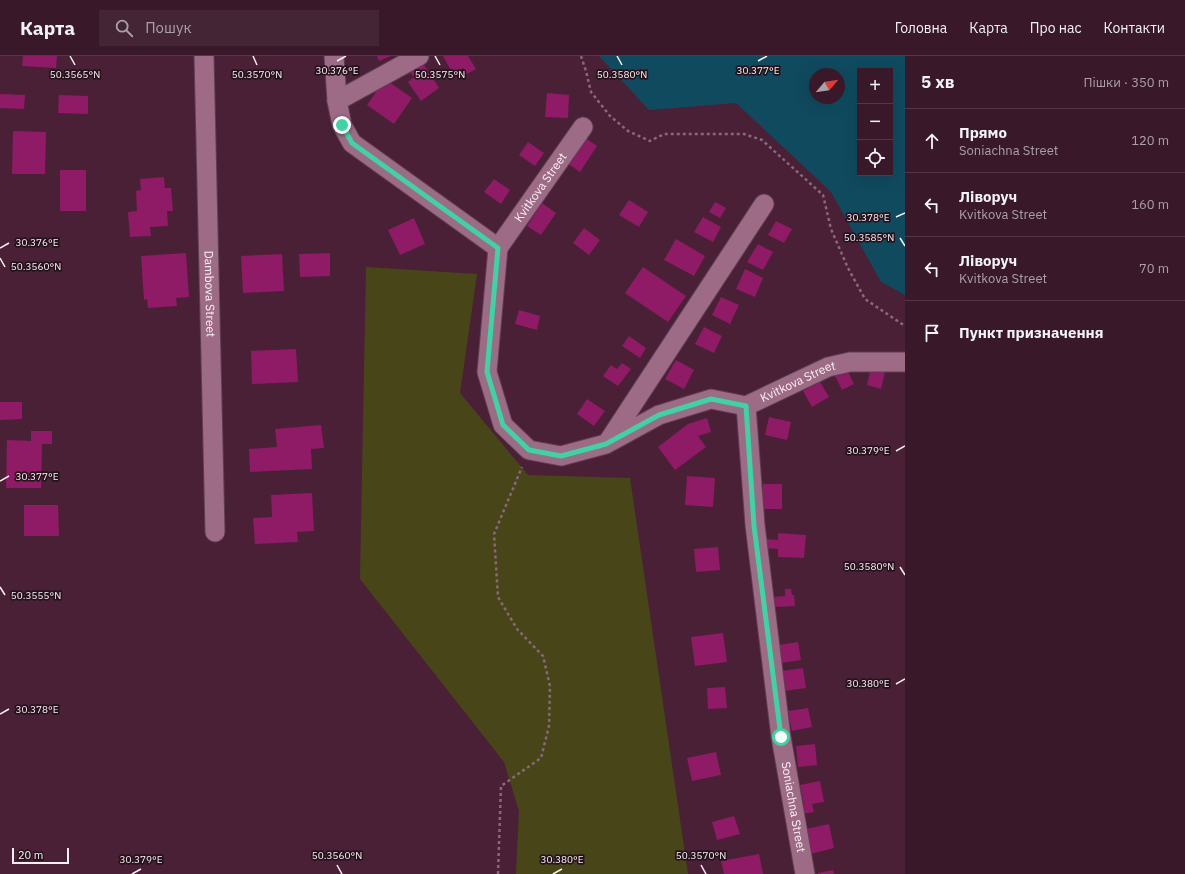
<!DOCTYPE html>
<html lang="uk">
<meta charset="utf-8">
<style>
:root{--surface:#381829;--page:#432535;--text:#f1f3f6;--muted:#aba0a8;--line:#523746}
body{margin:0;font-family:"IBM Plex Sans",sans-serif;background:var(--page);color:var(--text)}
.controls{position:absolute;right:12px;top:12px;display:grid;overflow:hidden;border-radius:0px;box-shadow:0 4px 16px #0002}
.controls button{width:36px;height:36px;display:grid;place-items:center;padding:0;border:0;border-bottom:1px solid var(--line);background:var(--surface);color:var(--text);font:20px sans-serif}
.compass{position:absolute;left:809px;top:12px;width:36px;height:36px;border-radius:50%;background:var(--surface);box-shadow:0 4px 16px #0002;rotate:61deg}
.scale{position:absolute;left:12px;bottom:10px;width:57px;box-sizing:border-box;padding-left:4px;border:2px solid #fcf0f6;border-top:0;font-size:11px;line-height:14px;white-space:nowrap;color:#fcf0f6;-webkit-text-stroke:3px #25121c;paint-order:stroke}
.stop{position:absolute;width:12px;height:12px;margin:-9px;border:3px solid #3bd4a4;border-radius:50%;background:#fff}
.stop.end{background:#3bd4a4;border-color:#fff;box-shadow:0 1px 4px #0008}
.list{margin:0;padding:0;list-style:none}
h2{display:flex;justify-content:space-between;align-items:center;height:52px;margin:0;padding:0 16px;font-size:17px}
h2 small{font-size:13px;font-weight:400;color:var(--muted)}
.list li{display:grid;grid-template-columns:26px 1fr auto;gap:12px;align-items:center;box-sizing:border-box;height:64px;padding:0 16px;border-top:1px solid var(--line)}
.list b{display:block;font-size:15px;white-space:nowrap}
.list p{margin:0;font-size:13px;white-space:nowrap;color:var(--muted)}
.list em{font-size:13px;font-style:normal;color:var(--muted)}
.icon{flex:none;width:22px;height:22px;fill:none;stroke:currentColor;stroke-width:2;stroke-linecap:round;stroke-linejoin:round}
.map{position:relative;flex:none;width:905px;height:818px;overflow:hidden}
header{display:flex;align-items:center;gap:24px;box-sizing:border-box;height:56px;padding:0 20px;background:var(--surface);border-bottom:1px solid var(--line)}
header strong{font-size:19px}
nav{display:flex;gap:22px;margin-inline-start:auto;font-size:14px}
.search{width:280px;height:36px;background:var(--page);display:flex;align-items:center;gap:10px;box-sizing:border-box;padding:0 14px;border-radius:0px;color:var(--muted);font-size:15px}
main{display:flex}
aside{flex:1;background:var(--surface)}
.map>svg:first-child{display:block}
</style>
<header>
<strong>Карта</strong>
<div class="search"><svg class="icon" aria-label="search" viewBox="0 0 24 24"><circle cx="10" cy="10" r="6"/><path d="M15 15l6 6"/></svg>Пошук</div>
<nav><a>Головна</a><a>Карта</a><a>Про нас</a><a>Контакти</a></nav>
</header>
<main>
<div class="map">
<svg width="905" height="818" viewBox="0 0 905 818">
<rect width="100%" height="100%" fill="#4a2037"/>
<polygon fill="#484618" points="366,211 477,218 460,337 528,419 630,422 688,818 516,818 519,755 504,706 360,523"/>
<path fill="#104a5f" fill-rule="evenodd" d="M599,0H905V239L881,226L831,136L736,47L649,54ZM860,15H890V117H860ZM815,18H839V42H815Z"/>
<g fill="#8f1a65">
<polygon points="23,0 57,0 56,12 22,10"/>
<polygon points="377,0 391,0 379,5"/>
<polygon points="443,0 468,0 476,13 467,18 463,12 453,18"/>
<polygon points="422,6 439,32 421,45 408,26 414,21 409,15"/>
<polygon points="385,23 412,42 394,68 367,49"/>
<polygon points="547,37 569,39 568,62 545,61"/>
<polygon points="0,38 25,39 24,53 0,52"/>
<polygon points="59,39 88,40 88,58 58,57"/>
<polygon points="13,75 46,76 45,118 12,118"/>
<polygon points="584,81 597,90 580,116 567,107"/>
<polygon points="528,86 544,97 535,110 519,99"/>
<rect x="60" y="114" width="26" height="41"/>
<polygon points="164,121 165,132 171,132 173,155 167,155 168,170 150,171 151,180 130,181 128,156 137,155 136,135 141,134 140,123"/>
<polygon points="494,123 510,134 501,148 484,136"/>
<polygon points="629,144 648,156 639,171 619,159"/>
<polygon points="715,146 726,152 720,162 709,156"/>
<polygon points="542,147 556,157 541,179 527,170"/>
<polygon points="703,161 721,171 713,186 694,176"/>
<polygon points="414,162 425,188 400,199 388,174"/>
<polygon points="776,165 792,173 784,187 768,179"/>
<polygon points="584,172 600,184 589,199 573,187"/>
<polygon points="676,183 705,200 694,220 664,204"/>
<polygon points="758,188 773,196 763,214 747,206"/>
<polygon points="186,197 189,241 176,242 177,250 148,252 147,243 144,244 141,200"/>
<polygon points="330,197 330,220 300,221 299,198"/>
<polygon points="282,198 284,235 243,237 241,200"/>
<polygon points="643,211 686,240 668,266 625,237"/>
<polygon points="745,213 763,222 755,241 736,233"/>
<polygon points="721,241 739,249 730,268 712,259"/>
<polygon points="519,254 540,260 537,274 515,268"/>
<polygon points="704,271 722,280 714,297 695,288"/>
<polygon points="629,280 646,292 640,302 622,290"/>
<polygon points="296,293 298,326 252,328 251,295"/>
<polygon points="676,304 694,314 684,333 665,323"/>
<polygon points="622,307 631,313 618,330 603,320 611,309 617,313"/>
<polygon points="871,312 885,315 881,333 867,329"/>
<polygon points="847,314 854,328 842,334 835,320"/>
<polygon points="820,326 829,341 812,351 803,335"/>
<polygon points="587,343 605,355 594,370 577,358"/>
<polygon points="0,346 22,346 22,363 0,364"/>
<polygon points="769,361 791,366 787,384 765,379"/>
<polygon points="707,362 711,376 698,380 706,391 675,414 658,391 688,368"/>
<polygon points="321,369 324,392 311,393 312,413 250,416 249,393 277,391 275,373"/>
<polygon points="31,375 52,375 52,388 42,388 41,432 6,432 7,384 31,385"/>
<polygon points="687,420 715,422 713,451 685,449"/>
<rect x="763" y="428" width="19" height="25"/>
<polygon points="312,437 314,475 297,476 298,486 255,488 253,462 272,461 271,439"/>
<polygon points="24,449 58,449 59,480 24,480"/>
<polygon points="778,477 806,479 804,502 778,501 778,493 765,492 765,483 778,484"/>
<polygon points="718,491 720,514 696,516 694,493"/>
<polygon points="785,533 791,533 792,539 794,539 795,550 774,551 774,541 785,540"/>
<polygon points="723,577 727,606 695,610 691,581"/>
<polygon points="798,586 801,604 781,607 779,589"/>
<polygon points="803,612 806,632 784,635 782,615"/>
<polygon points="725,631 727,652 708,653 707,632"/>
<polygon points="808,652 812,671 792,675 788,655"/>
<polygon points="815,688 817,709 798,711 796,690"/>
<polygon points="716,696 721,719 692,725 687,702"/>
<polygon points="820,725 824,746 812,748 814,756 802,758 801,749 804,749 800,729"/>
<polygon points="734,760 740,778 717,784 712,766"/>
<polygon points="829,768 834,792 811,798 806,773"/>
<polygon points="759,798 763,818 724,818 721,805"/>
<polygon points="833,814 834,818 818,818 818,817"/>
</g>
<g fill="none" stroke-linecap="round" stroke-linejoin="round">
<g stroke="#5f3f53" stroke-width="21">
<g id="minor">
<path id="s1" d="M204,0L215,476"/>
<path id="s2" d="M334,0L337,45L342,69L352,87L498,192L487,316L503,369L529,394L561,400L606,388L659,359L711,343L746,350L828,311L850,306H905"/>
<polyline points="337,45 419,0"/>
<path id="s3" d="M498,192L583,71"/>
<path id="s4" d="M746,350L755,469L781,681L805,818"/>
<polyline points="608,386 764,148"/>
</g>
</g>
<g stroke="#88687a" stroke-width="2.5" stroke-dasharray="3 3" stroke-linecap="butt">
<polyline points="581,0 586,15 591,36 610,60 628,75 650,85 664,78 744,78 762,84 823,139 831,173 848,212 865,243 905,270"/>
<polyline points="498,818 501,730 541,702 549,670 550,630 543,600 517,573 498,541 494,478 522,411"/>
</g>
<use href="#minor" stroke="#9d6b85" stroke-width="19"/>
</g>
<g fill="none" stroke-linecap="round" stroke-linejoin="round">
<polyline stroke="#3bd4a4" stroke-width="5" points="342,69 352,87 498,192 487,316 503,369 529,394 561,400 606,388 659,359 711,343 746,350 754,470 781,681"/>
</g>
<path fill="none" stroke="#fcf0f6" stroke-width="1.5" d="M70,0L75,9M253,0L257,9M435,0L440,9M617,0L622,9M337,5L346,0M758,5L767,0M896,161L905,157M900,182L905,190M0,192L9,187M0,202L5,211M896,395L905,390M0,425L9,420M900,511L905,519M0,531L5,539M896,628L905,623M0,658L9,653M337,809L342,818M701,809L706,818M132,818L141,813M553,818L562,813"/>
<g text-anchor="middle" stroke-width="3.5" stroke-linejoin="round" paint-order="stroke">
<g font-size="12" fill="#fcf0f6" stroke="#25121c">
<text dy="4" stroke="none"><textPath href="#s3" startOffset="74">Kvitkova Street</textPath></text>
<text dy="4" stroke="none"><textPath href="#s1" startOffset="238">Dambova Street</textPath></text>
<text dy="4" stroke="none"><textPath href="#s2" startOffset="773">Kvitkova Street</textPath></text>
<text dy="4" stroke="none"><textPath href="#s4" startOffset="404">Soniachna Street</textPath></text>
</g>
</g>
<g font-size="10" text-anchor="middle" fill="#fcf0f6" stroke="#25121c" stroke-width="3.5" stroke-linejoin="round" paint-order="stroke">
<text x="337" y="18">30.376°E</text>
<text x="758" y="18">30.377°E</text>
<text x="75" y="22">50.3565°N</text>
<text x="257" y="22">50.3570°N</text>
<text x="440" y="22">50.3575°N</text>
<text x="622" y="22">50.3580°N</text>
<text x="868" y="165">30.378°E</text>
<text x="869" y="185">50.3585°N</text>
<text x="37" y="190">30.376°E</text>
<text x="36" y="214">50.3560°N</text>
<text x="868" y="398">30.379°E</text>
<text x="37" y="424">30.377°E</text>
<text x="869" y="514">50.3580°N</text>
<text x="36" y="543">50.3555°N</text>
<text x="868" y="631">30.380°E</text>
<text x="37" y="657">30.378°E</text>
<text x="337" y="803">50.3560°N</text>
<text x="701" y="803">50.3570°N</text>
<text x="141" y="807">30.379°E</text>
<text x="562" y="807">30.380°E</text>
</g>
</svg>
<div class="controls">
<button>+</button>
<button>−</button>
<button><svg class="icon" aria-label="locate" viewBox="0 0 24 24"><circle cx="12" cy="12" r="6"/><path d="M12 2v4M12 18v4M2 12h4M18 12h4"/></svg></button>
</div>
<svg class="compass" viewBox="-18 -18 36 36"><path d="M0-13l5 13h-10z" fill="#e53935"/><path d="M0 13l5-13h-10z" fill="#aba0a8"/></svg>
<div class="scale">20 m</div>
<div class="stop" style="left:781px;top:681px"></div>
<div class="stop end" style="left:342px;top:69px"></div>
</div>
<aside>
<h2>5 хв<small>Пішки · 350 m</small></h2>
<ul class="list">
<li><svg class="icon" aria-label="ahead" viewBox="0 0 24 24"><path d="M12 20V5M6 11l6-6 6 6"/></svg><div><b>Прямо</b><p>Soniachna Street</p></div><em>120 m</em></li>
<li><svg class="icon" aria-label="left" viewBox="0 0 24 24"><path d="M17 20v-9H6M10 6l-5 5 5 5"/></svg><div><b>Ліворуч</b><p>Kvitkova Street</p></div><em>160 m</em></li>
<li><svg class="icon" aria-label="left" viewBox="0 0 24 24"><path d="M17 20v-9H6M10 6l-5 5 5 5"/></svg><div><b>Ліворуч</b><p>Kvitkova Street</p></div><em>70 m</em></li>
<li><svg class="icon" aria-label="arrive" viewBox="0 0 24 24"><path d="M6 21V4h12l-3 4 3 4H6"/></svg><div><b>Пункт призначення</b></div></li>
</ul>
</aside>
</main>
